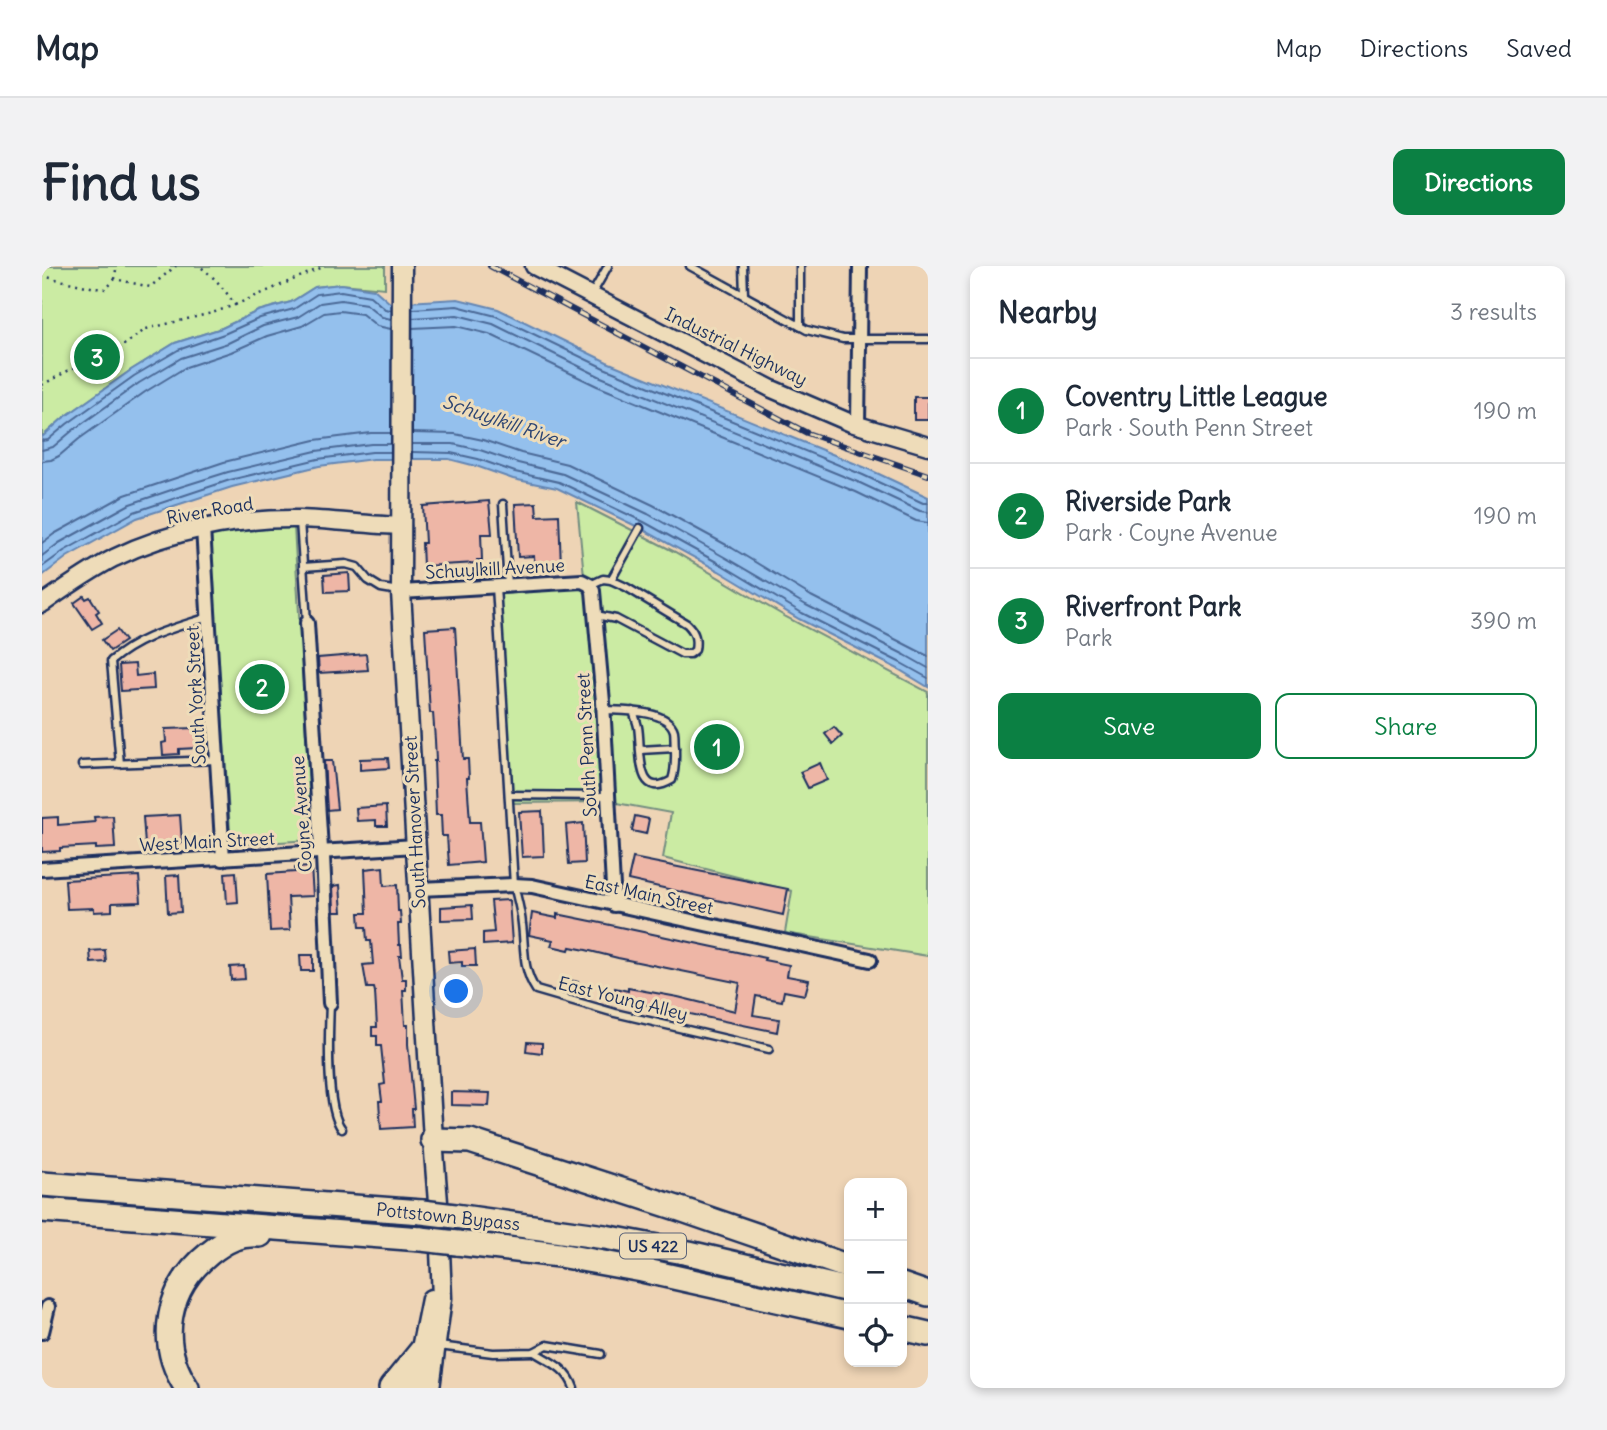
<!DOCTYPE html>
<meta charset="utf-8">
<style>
:root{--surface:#fff;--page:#f2f2f3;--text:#1f2937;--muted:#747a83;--line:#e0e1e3;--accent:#0b8043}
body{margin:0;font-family:Delius,sans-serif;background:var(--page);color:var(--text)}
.controls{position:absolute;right:21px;bottom:21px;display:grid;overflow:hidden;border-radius:14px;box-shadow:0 4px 10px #0003}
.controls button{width:63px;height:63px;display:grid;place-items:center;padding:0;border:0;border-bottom:2px solid var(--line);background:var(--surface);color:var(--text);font:35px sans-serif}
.you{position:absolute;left:415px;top:726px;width:24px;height:24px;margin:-18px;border:5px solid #fff;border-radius:50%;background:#1a73e8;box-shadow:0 0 0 10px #1a73e833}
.badge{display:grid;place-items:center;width:46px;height:46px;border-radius:50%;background:var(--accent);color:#fff;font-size:23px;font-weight:700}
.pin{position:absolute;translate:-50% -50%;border:4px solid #fff;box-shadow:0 2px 7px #0006}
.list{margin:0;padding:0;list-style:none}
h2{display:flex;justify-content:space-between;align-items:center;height:91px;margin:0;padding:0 28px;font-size:30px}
h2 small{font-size:23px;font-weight:400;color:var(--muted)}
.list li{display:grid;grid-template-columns:46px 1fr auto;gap:21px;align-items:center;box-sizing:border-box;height:105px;padding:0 28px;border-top:2px solid var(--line)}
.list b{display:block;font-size:26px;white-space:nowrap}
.list p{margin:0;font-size:23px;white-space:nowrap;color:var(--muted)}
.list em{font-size:23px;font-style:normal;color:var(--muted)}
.actions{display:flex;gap:14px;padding:21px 28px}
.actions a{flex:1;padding:16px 0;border:2px solid var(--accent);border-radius:14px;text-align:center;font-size:24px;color:var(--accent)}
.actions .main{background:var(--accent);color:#fff}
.icon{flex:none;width:38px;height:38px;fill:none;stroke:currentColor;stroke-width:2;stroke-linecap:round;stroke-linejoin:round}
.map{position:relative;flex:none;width:886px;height:1122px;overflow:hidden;border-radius:14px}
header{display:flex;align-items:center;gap:42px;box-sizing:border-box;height:98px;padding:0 35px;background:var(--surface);border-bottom:2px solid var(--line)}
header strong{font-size:33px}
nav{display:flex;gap:38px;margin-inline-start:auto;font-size:24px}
.intro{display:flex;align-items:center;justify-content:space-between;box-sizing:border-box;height:168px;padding:0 42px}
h1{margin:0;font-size:49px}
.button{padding:18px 32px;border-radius:14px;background:var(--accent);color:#fff;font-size:24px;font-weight:700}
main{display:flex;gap:42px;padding:0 42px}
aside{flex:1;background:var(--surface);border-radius:14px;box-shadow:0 4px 10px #0003}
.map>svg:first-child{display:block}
</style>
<header>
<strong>Map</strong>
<nav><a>Map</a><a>Directions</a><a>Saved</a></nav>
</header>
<div class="intro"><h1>Find us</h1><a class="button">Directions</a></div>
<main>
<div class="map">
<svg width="886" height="1122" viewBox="0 0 886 1122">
<rect width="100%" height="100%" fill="#eed4b5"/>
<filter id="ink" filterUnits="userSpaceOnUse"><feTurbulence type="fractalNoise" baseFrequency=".0143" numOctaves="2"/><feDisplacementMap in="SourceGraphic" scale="14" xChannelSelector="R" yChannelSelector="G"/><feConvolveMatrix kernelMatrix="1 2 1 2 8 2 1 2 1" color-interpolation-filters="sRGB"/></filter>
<g filter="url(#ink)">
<g fill="#cbeba3" stroke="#738d80" stroke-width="2">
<polygon points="0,0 343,0 343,22 299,18 273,21 249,36 216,45 180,62 133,77 89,104 20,153 0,171"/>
<polygon points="535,236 633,286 744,351 886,426 886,690 743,667 750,625 621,592 629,547 569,536 468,537 451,329 543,321"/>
<polygon points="252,260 270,574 189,579 168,269"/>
</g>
<polygon fill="#94c0ed" stroke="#6486b4" stroke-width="2" points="299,18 332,23 348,37 416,33 456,43 565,96 824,202 886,231 886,421 856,403 757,353 677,305 598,262 515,222 471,213 434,200 407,193 331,193 277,200 190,221 95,252 25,291 0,310 0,171 20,153 89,104 133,77 180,62 216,45 249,36 273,21"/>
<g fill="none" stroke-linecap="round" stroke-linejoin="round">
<g stroke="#4b6997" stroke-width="2">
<polyline points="370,43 415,40 454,50 562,102 821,209 881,237 886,237"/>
<polyline points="370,52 415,49 451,58 559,111 818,217 878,245 886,246"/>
<polyline points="370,62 414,60 447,68 555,120 814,226 874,255 886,257"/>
<polyline points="370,167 413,168 441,174 479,187 525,198 611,239 690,282 769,330 886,390"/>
<polyline points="0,175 6,174 25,158 92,110 136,84 182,68 218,52 252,43 275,28 299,25 328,30 343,43 349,44"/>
<polyline points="370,178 411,178 438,184 476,197 521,208 606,248 684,292 764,339 863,389 886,402"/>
<polyline points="0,184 11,181 30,165 97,117 139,92 186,77 221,60 256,51 278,37 299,34 324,38 340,51 349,53"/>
<polyline points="370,186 409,187 436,193 473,206 517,216 602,256 680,299 760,347 859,397 886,412"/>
<polyline points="0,195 9,194 17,190 37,173 103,126 144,101 189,86 225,70 260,60 282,47 298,45 320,48 335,60 349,63"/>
<polyline points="0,277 12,268 83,229 182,196 273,174 329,167 349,167"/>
<polyline points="0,290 17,277 88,238 138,221 186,206 274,185 329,178 349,178"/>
<polyline points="0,301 22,285 92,246 188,214 276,193 330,186 349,186"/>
</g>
</g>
<g fill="#eeb6a6" stroke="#1b2f5e" stroke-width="2">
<rect x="872" y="131" width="14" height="23"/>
<polygon points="447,235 450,268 439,268 440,294 435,294 435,297 381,300 380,277 383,277 381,240"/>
<polygon points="494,237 495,250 517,249 519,300 493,302 492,290 476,291 473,238"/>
<polygon points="307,307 308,325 283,326 282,309"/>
<polygon points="42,330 44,333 48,331 57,345 54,347 60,357 50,363 32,337"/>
<polygon points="413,361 421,493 426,493 427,512 425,512 428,556 438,556 441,596 407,599 405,570 400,570 399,549 394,549 392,495 394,495 393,474 391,447 388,447 383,363"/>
<polygon points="75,364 83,375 68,385 60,374"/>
<polygon points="324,388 326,404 277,407 276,392"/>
<polygon points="93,398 94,410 111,408 112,423 79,425 77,399"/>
<polygon points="792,461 800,470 791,478 783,468"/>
<polygon points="154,462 155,482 137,483 137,488 121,489 120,477 124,476 123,463"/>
<polygon points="346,492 347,502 318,504 318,493"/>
<polygon points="282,495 290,495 295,543 285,544"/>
<polygon points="778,497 785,514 766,522 758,506"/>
<polygon points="344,540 345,560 334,560 334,554 315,555 314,542"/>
<polygon points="500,545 502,590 480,591 477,546"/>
<polygon points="138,549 140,577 103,579 101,551"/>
<polygon points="71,550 73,582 54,583 54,580 18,582 18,585 0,586 0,552 16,551 16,559 53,556 52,551"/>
<polygon points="593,550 607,553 604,568 590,565"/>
<polygon points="541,557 543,597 527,598 524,559"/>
<polygon points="591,592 746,623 741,649 586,614"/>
<polygon points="269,601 271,630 246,631 248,664 228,665 225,608 253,606 253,602"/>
<polygon points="341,601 342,620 355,619 356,645 358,645 359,658 356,658 357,679 359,679 360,690 357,690 360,713 364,713 364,724 361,724 363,759 366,759 366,778 372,843 370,843 371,861 339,863 337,835 340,835 338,819 343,818 339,780 335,780 335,770 330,770 330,761 335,761 333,726 332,722 325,722 321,699 331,698 329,675 325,675 324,661 318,661 317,647 325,647 323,603"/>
<polygon points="194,606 196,636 185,637 183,607"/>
<polygon points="137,609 139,646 126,647 124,610"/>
<polygon points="97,610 99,636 70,637 70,645 52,646 52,642 25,643 23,614"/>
<polygon points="298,619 300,646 292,646 291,620"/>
<polygon points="467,634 470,677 441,679 441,667 452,666 449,635"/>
<polygon points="430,639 431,653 399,654 399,641"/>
<polygon points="490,647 515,652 515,648 559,657 723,692 722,694 747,699 745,710 767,714 763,729 742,725 740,735 714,730 711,749 737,753 735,766 571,732 573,722 586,725 586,722 636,731 693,745 698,717 576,692 544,684 528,681 527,684 509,680 511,674 487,669"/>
<polygon points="433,683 434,700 420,700 420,696 407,697 406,685"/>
<polygon points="63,684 64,696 49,697 48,685"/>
<polygon points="258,689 271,689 271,705 259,705"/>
<polygon points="202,700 203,713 189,714 188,701"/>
<polygon points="519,712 536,716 534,727 517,723"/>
<polygon points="485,776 500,777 500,787 484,785"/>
<polygon points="409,826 448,827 447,840 409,839"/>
</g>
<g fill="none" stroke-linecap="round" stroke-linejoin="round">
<g stroke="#1b2f5e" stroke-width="11">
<g id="service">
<polyline points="648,0 765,64 801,73 886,73"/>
<polyline points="701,0 702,29"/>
<polyline points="758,0 758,60"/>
<polyline points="550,28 566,0"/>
<polyline points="461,238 466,320"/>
<polyline points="258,255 265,356"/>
<polyline points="261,301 304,298 315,301 326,314 339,322 357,325"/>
<polyline points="569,314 598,262"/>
<path d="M548,319L561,313L569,314L584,321L645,358C653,366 655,373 653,384L648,388H640L574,353L554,349"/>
<path d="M454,320L472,619C475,632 479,645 480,658C483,682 480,703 494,724L573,747L727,783"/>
<path d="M562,444C579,445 626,443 632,465C633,470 632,476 633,482C633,493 634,503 630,514C592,536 600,482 596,461C595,456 593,451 591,445"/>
<polyline points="598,484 633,482"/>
<path d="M78,498L69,395C98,370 130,363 166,351"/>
<polyline points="40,499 175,494"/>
<polyline points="467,529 566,530"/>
<path d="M288,737C287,764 283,843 300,863"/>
<polyline points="397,1080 451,1087 492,1086 505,1079 559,1088"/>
<path d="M492,1086C509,1096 526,1103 532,1122"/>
</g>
</g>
<g stroke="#1b2f5e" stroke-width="18">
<g id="minor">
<polyline points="816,159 818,0"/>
<polyline points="161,262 181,593"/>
<polyline points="359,326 540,315 548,319 551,325 561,436 572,639"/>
<polyline points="265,357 279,583 281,590 288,737"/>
<polyline points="0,603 374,580"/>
<polyline points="376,623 472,619 490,620 828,694"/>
<polyline points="0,1066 6,1041"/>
</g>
</g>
<g stroke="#1b2f5e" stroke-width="21">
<g id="tertiary">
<polyline points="492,0 730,123 809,157 886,180"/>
<path d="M0,338C23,322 47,305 72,292C129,264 196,252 258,253C292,254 326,259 360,260"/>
</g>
</g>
<g stroke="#1b2f5e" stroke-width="23">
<g id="secondary">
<polyline points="360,0 359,326 391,874 396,936 400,1032 388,1122"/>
<polyline points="371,1122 389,1033"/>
</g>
</g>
<g stroke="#1b2f5e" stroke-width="28">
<g id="motorway">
<polyline points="391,874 428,875 638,943 807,1001"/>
<polyline points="0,918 380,946"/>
<polyline points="0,944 379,973"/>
<polyline points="413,950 563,971 647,987 807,1024"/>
<polyline points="415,977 517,989 600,1004 807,1050"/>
<polyline points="860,1019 886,1028"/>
<polyline points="860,1062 886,1068"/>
<path d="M145,1122C114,1076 125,1021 168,987C183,975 198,967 218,969"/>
<polyline points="349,1122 379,1085"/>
</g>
</g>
<g stroke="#1b2f5e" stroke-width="2.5" stroke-dasharray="2 5" stroke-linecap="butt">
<polyline points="0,10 53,22 64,23 73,13 108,21 134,0"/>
<polyline points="73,13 74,3"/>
<polyline points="193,39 283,0"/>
<path d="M0,119L33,101L75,84L104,63L170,47L193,39C183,24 173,11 157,0"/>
</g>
<use href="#service" stroke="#eedcb9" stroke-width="6"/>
<use href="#minor" stroke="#eedcb9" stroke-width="12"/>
<use href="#tertiary" stroke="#eedcb9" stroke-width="16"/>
<use href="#secondary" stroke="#eedcb9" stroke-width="18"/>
<use href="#motorway" stroke="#eedcb9" stroke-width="23"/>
<g stroke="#1b2f5e" stroke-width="6">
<polyline id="rail" points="448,0 765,167 886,209"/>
</g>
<use href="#rail" stroke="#eedcb9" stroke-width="3.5" stroke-dasharray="10" stroke-linecap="butt"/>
<g stroke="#1b2f5e" stroke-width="28" stroke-linecap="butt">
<g id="motorway-bridge">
<polyline points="380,946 413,950"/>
<polyline points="379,973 415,977"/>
</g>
</g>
<use href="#motorway-bridge" stroke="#eedcb9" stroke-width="23"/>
</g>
</g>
<g text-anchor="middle" stroke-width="6" stroke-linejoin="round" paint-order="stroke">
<rect fill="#eedcb9" stroke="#5a6379" stroke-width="2" x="578" y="967.5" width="66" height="25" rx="5"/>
<g font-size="16" font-weight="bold" fill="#1b2f5e">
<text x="611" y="986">US 422</text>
</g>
<g font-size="18" fill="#1b2f5e" stroke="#eedcb9">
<text transform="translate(694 81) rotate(26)" y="6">Industrial Highway</text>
<text transform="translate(168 245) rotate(-10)" y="6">River Road</text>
<text transform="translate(453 303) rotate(-3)" y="6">Schuylkill Avenue</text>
<text transform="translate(154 429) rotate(-93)" y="6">South York Street</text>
<text transform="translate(545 479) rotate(-93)" y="6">South Penn Street</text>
<text transform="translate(260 548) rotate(-94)" y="6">Coyne Avenue</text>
<text transform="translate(373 556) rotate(-93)" y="6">South Hanover Street</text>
<text transform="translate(165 576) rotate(-3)" y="6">West Main Street</text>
<text transform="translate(607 629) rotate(12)" y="6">East Main Street</text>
<text transform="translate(581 733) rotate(14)" y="6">East Young Alley</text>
<text transform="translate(406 951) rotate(6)" y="6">Pottstown Bypass</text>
</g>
<g font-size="19" font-style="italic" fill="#2d4573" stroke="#eedcb9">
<text transform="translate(462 155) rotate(19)" y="7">Schuylkill River</text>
</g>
</g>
</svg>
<div class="controls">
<button>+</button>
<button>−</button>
<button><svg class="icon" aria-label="locate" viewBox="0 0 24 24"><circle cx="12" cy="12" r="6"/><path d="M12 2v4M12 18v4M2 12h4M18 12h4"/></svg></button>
</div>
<div class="you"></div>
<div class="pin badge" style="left:675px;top:481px">1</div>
<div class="pin badge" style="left:220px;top:421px">2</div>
<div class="pin badge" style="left:55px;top:91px">3</div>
</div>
<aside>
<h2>Nearby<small>3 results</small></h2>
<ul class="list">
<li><span class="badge">1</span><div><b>Coventry Little League</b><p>Park · South Penn Street</p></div><em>190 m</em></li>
<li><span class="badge">2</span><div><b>Riverside Park</b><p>Park · Coyne Avenue</p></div><em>190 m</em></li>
<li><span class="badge">3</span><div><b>Riverfront Park</b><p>Park</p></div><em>390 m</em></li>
</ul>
<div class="actions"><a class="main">Save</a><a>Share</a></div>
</aside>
</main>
